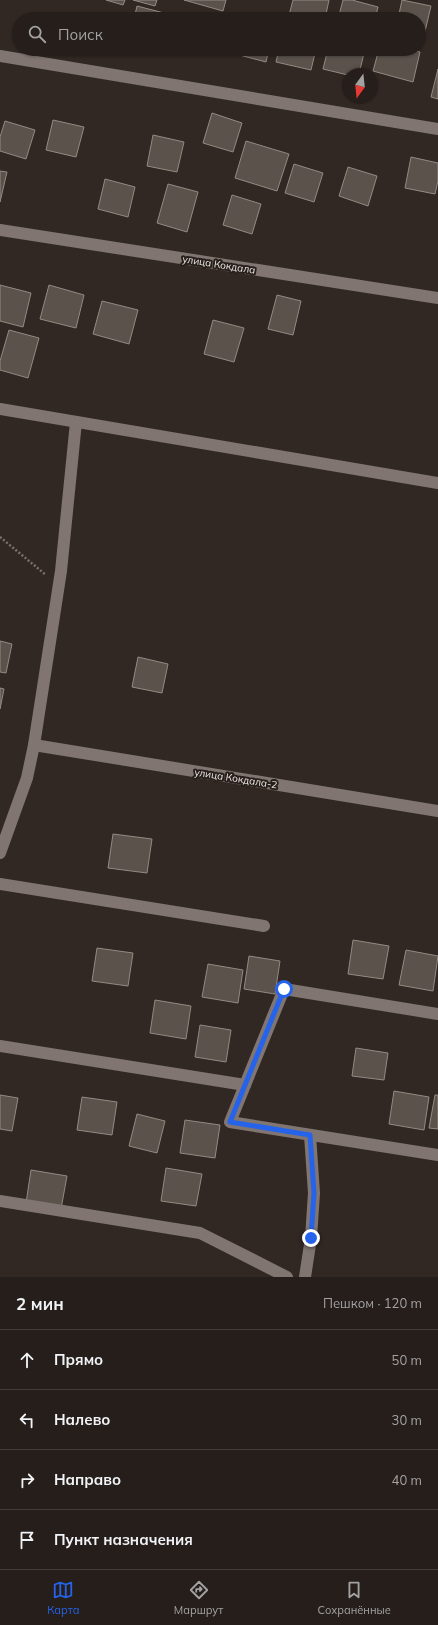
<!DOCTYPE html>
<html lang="ru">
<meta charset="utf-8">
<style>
:root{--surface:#251e1b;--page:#312b28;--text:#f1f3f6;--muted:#a3a2a3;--line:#423c3a;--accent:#2563eb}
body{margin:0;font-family:Mulish,sans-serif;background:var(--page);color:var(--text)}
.compass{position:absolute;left:342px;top:68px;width:36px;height:36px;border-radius:50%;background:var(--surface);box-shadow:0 1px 3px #0004;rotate:195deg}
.stop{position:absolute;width:12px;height:12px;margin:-9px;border:3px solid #2563eb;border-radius:50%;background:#fff}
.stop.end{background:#2563eb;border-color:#fff;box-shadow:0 1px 4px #0008}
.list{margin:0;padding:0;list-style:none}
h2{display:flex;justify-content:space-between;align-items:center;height:52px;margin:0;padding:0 16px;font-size:17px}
h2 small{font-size:13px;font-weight:400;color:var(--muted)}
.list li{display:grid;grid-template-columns:26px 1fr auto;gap:12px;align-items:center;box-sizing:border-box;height:60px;padding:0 16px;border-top:1px solid var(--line)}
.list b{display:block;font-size:15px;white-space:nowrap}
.list em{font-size:13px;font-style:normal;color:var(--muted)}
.icon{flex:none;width:22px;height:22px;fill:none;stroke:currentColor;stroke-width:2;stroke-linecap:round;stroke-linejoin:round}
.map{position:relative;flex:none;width:438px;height:1277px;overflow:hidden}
.search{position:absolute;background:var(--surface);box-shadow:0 1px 3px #0004;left:12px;right:12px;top:12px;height:44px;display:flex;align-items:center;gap:10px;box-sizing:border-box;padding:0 14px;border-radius:22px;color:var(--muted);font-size:15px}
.sheet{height:292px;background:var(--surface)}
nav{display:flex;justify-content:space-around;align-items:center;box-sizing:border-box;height:56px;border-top:1px solid var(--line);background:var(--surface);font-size:11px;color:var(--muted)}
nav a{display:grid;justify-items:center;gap:2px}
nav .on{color:var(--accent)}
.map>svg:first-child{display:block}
</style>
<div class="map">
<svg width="438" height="1277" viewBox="0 0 438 1277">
<rect width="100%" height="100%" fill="#312824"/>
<g fill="#5b524c" stroke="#938a83">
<polygon points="106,0 125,0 123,5"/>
<polygon points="133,0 157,0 155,6"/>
<polygon points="184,0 226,0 223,11"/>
<polygon points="293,0 329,0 325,19 288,19"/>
<polygon points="343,0 352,0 378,7 375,19 338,19"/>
<polygon points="402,0 431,6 423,40 419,39 419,19 398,19"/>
<polygon points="137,6 168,14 167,19 134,19"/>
<polygon points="224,49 269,49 266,62 224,51"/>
<polygon points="279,49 316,49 311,70 276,62"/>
<polygon points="328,49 365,49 359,74 348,75 323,69"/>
<polygon points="379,49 407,49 420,52 413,82 373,71"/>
<polygon points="438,69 438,99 431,97"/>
<polygon points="212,113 242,123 233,152 203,143"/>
<polygon points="53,120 84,127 76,157 46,150"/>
<polygon points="5,121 35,130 26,159 0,151 0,137"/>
<polygon points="153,135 184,142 177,172 147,166"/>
<polygon points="246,141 289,154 277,191 235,178"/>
<polygon points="411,157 438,163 438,181 435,194 405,188"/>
<polygon points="294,164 323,173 314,202 285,193"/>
<polygon points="348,167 377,176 368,206 339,196"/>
<polygon points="0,171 7,172 0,202"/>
<polygon points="105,179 135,187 128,217 98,209"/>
<polygon points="168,184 198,192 187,232 157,223"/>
<polygon points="232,195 261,204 252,234 223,225"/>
<polygon points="0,285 31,293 23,327 0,321"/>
<polygon points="49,285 84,295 76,328 40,319"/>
<polygon points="277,295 301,301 293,335 268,329"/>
<polygon points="102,301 138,310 129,344 93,334"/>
<polygon points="213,320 244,328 234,362 204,354"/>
<polygon points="9,330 39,338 28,378 0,370 0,361"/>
<polygon points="0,641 12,644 6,673 0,672"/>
<polygon points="138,657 168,664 162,693 132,687"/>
<polygon points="0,688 4,689 0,709"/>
<polygon points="113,834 152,839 147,873 108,868"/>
<polygon points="353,940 389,946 383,979 348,974"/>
<polygon points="97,948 133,953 128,986 92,981"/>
<polygon points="406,950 438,956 433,991 399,985"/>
<polygon points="249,956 280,961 275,994 244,989"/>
<polygon points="208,964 243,970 238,1003 202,997"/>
<polygon points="155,1000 191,1006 186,1039 150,1033"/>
<polygon points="200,1025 231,1030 226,1062 195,1057"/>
<polygon points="356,1048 388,1053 384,1080 352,1076"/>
<polygon points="394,1091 429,1097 424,1130 389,1124"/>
<polygon points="0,1095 18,1098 12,1131 0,1129"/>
<polygon points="435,1095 438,1095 438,1129 429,1128"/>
<polygon points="82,1097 117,1102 112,1135 77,1130"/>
<polygon points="137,1114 165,1121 157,1153 129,1146"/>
<polygon points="185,1120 220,1125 215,1158 180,1153"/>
<polygon points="166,1168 202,1174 196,1206 161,1201"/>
<polygon points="31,1170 67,1176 61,1209 26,1203"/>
</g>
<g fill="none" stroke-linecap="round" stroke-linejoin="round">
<polyline stroke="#7a726e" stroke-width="2.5" stroke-dasharray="2 2" stroke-linecap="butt" points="0,537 46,575"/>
<g stroke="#807571" stroke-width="12">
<polyline points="0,56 438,129"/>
<polyline points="0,230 438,298"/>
<polyline points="0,409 438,483"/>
<polyline points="34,745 438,811"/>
<polyline points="0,853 27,778 34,745 61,571 76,422"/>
<polyline points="0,884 264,926"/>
<polyline points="438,1014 284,989 230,1122 438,1155"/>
<polyline points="0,1046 245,1085"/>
<polyline points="0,1201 200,1233 287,1277"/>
<polyline points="305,1277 311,1238 314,1193 310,1135"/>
</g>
</g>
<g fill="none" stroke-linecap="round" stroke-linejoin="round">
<polyline stroke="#2563eb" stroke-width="5" points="284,989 230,1122 310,1135 314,1193 311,1238"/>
</g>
<g text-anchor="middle" stroke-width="4" stroke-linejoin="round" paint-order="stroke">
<g font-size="10" fill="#f2ece9" stroke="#271f1b">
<text transform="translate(219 264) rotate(9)" y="4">улица Кокдала</text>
<text transform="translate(236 778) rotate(9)" y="4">улица Кокдала-2</text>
</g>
</g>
</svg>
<svg class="compass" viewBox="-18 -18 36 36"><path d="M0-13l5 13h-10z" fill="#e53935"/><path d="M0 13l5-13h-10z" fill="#a3a2a3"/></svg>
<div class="stop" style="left:284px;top:989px"></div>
<div class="stop end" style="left:311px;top:1238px"></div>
<div class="search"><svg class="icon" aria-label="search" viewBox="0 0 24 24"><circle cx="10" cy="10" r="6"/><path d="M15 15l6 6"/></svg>Поиск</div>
</div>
<section class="sheet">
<h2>2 мин<small>Пешком · 120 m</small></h2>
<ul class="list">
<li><svg class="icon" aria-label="ahead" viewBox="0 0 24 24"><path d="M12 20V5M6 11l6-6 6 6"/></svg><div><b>Прямо</b></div><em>50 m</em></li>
<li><svg class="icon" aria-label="left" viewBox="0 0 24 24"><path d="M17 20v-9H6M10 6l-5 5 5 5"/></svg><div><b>Налево</b></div><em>30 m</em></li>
<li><svg class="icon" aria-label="right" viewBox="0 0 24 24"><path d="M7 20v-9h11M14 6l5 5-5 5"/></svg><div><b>Направо</b></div><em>40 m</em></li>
<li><svg class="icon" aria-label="arrive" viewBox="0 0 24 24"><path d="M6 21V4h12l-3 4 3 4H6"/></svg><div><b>Пункт назначения</b></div></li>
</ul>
</section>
<nav>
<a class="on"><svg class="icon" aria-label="map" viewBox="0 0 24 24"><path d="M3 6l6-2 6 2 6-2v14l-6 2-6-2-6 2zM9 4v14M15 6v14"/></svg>Карта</a>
<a><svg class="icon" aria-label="directions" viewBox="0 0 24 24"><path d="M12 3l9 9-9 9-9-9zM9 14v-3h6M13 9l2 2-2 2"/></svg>Маршрут</a>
<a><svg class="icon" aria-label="saved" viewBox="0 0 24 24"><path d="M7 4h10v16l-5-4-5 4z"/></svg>Сохранённые</a>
</nav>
